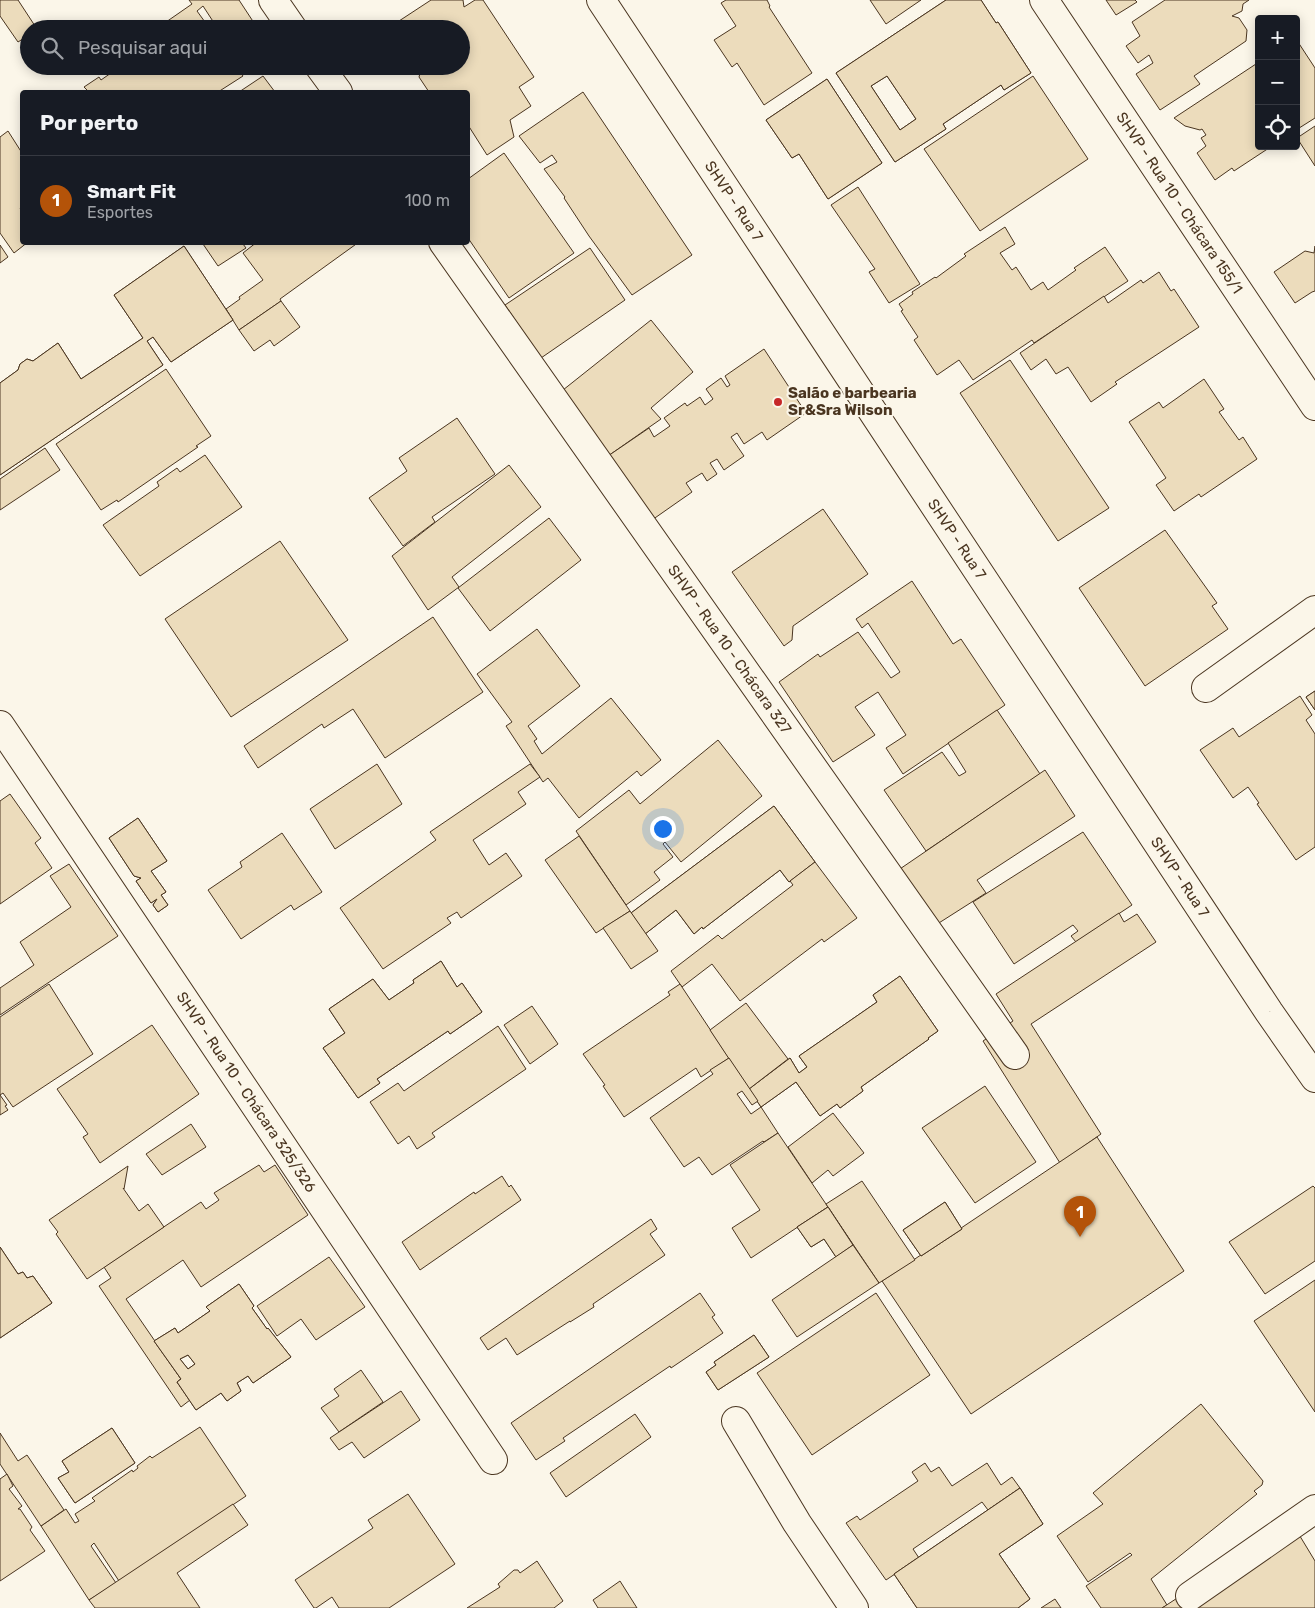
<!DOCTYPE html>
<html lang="pt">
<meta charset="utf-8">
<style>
:root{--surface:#171b24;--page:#242831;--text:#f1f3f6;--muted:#9ea1a6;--line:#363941;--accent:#b45309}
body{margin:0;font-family:Rubik,sans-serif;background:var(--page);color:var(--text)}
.controls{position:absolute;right:15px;top:15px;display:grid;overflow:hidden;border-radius:5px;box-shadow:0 2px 12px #0003}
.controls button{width:45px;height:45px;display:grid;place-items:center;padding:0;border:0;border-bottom:1px solid var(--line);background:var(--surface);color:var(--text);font:25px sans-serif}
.you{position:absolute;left:662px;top:828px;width:18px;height:18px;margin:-12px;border:4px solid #fff;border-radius:50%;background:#1a73e8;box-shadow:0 0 0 8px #1a73e833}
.badge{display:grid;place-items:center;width:32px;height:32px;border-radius:50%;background:var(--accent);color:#fff;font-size:16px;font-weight:700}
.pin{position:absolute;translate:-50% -41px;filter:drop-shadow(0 1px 2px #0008)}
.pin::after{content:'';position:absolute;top:26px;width:18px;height:15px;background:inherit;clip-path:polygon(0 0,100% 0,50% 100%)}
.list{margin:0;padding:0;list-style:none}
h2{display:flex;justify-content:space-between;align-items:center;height:65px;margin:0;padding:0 20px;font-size:21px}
h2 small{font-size:16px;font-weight:400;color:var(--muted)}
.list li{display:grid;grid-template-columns:32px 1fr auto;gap:15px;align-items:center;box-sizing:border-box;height:90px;padding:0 20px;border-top:1px solid var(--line)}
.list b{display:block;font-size:19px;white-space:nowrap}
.list p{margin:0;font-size:16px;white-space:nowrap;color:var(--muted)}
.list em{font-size:16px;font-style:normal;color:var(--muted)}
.icon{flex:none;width:28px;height:28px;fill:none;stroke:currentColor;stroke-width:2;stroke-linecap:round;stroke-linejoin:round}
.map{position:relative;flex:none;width:1315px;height:1608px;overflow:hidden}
.search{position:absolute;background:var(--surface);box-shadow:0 2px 12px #0003;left:20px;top:20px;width:450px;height:55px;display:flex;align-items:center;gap:12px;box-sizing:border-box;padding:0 18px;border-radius:28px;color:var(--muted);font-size:19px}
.panel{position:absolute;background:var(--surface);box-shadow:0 2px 12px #0003;left:20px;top:90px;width:450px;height:155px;border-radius:5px}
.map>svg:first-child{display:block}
</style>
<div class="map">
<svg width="1315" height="1608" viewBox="0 0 1315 1608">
<rect width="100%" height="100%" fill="#fbf6e9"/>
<g fill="#ecdcbc" stroke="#4a3520" fill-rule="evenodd">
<polygon points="0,0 18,0 37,29 29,29 29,35 18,42 0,16"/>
<polygon points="189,0 239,0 258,29 218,29 203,6 197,11 210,29 156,29 192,4"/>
<polygon points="431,0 463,0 464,7 475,0 483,0 534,77 519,87 531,106 510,120 514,137 487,155 468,125 468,92 429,92 419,77 422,66 461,66 461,29 404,29 399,21"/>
<polygon points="726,0 767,0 770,6 769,7 812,73 764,105 737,63 732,67 714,40 736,26 721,3"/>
<polygon points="870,0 921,0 886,24"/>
<path d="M946,0H981L996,23L998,22L1031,73L1004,90L1001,85L943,124L946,129L895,162L836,73ZM887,76L916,119L900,130L871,86Z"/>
<path d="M946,0H981L996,23L998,22L1031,73L1004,90L1001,85L943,124L946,129L895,162L836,73ZM887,76L916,119L900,130L871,86Z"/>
<polygon points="1106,0 1135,0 1137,2 1116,15"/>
<polygon points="1165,0 1249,0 1243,4 1242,11 1232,16 1239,18 1247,30 1246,41 1194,76 1200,84 1160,110 1136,74 1153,63 1149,55 1138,63 1126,46 1140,36 1132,22"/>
<polygon points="1296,39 1315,68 1315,118 1296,130"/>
<polygon points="1259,62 1259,146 1272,146 1234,171 1232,168 1215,180 1197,153 1206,146 1201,138 1206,135 1202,129 1200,130 1185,126 1174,118"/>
<polygon points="121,66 236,66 243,76 218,92 89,92 84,87 99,77 101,80"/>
<polygon points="263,76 275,92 239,92"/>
<polygon points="1033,76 1088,159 980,231 924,149"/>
<polygon points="827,79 882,163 828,199 799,154 792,158 766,120"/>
<polygon points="827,79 882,163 828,199 799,154 792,158 766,120"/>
<polygon points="583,92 692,255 632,295 589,236 564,198 565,197 544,169 557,162 552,155 540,163 519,136"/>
<polygon points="1315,126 1315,166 1297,138"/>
<polygon points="8,131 22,153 22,206 20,208 22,211 22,242 28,242 14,253 0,233 0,137"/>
<polygon points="504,153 574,253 509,298 468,238 468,179"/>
<polygon points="858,187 920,284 889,303 869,272 875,269 831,205"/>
<polygon points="1005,227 1015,244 1000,253 1012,270 1016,267 1031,290 1043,282 1048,290 1076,270 1074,268 1105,247 1128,281 1034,343 1032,340 973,380 959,360 937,375 914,340 918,337 901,311 903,310 899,304 913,294 912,292 935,277 936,278 966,256 964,254"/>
<polygon points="205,242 245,242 243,244 246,248 218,266 203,244"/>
<polygon points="257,242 359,242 280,299 281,301 239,330 226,309 240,299 239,297 263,280 243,253"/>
<polygon points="0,245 8,257 0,263"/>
<polygon points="184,246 233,320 171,362 153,337 147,341 163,365 0,475 0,383 18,370 20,364 27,359 33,361 58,343 81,379 143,338 114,295"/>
<polygon points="184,246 233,320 171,362 153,337 147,341 163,365 0,475 0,383 18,370 20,364 27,359 33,361 58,343 81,379 143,338 114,295"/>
<polygon points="1315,246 1315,291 1312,292 1295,303 1274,272 1305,251 1314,253"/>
<polygon points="590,248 625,300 541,358 505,305"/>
<polygon points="1159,272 1171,291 1174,289 1199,327 1115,382 1117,384 1091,402 1068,367 1056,374 1046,359 1031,370 1020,353 1104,296 1108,303 1141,280 1143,283"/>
<polygon points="281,301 300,327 274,346 270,340 254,351 239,330"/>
<polygon points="651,320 693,372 651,408 661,419 608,456 563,390"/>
<polygon points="764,349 806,413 767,440 762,432 744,444 737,433 731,437 744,456 724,470 717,459 710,463 717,474 707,481 702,473 686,483 692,492 652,520 608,456 649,428 654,437 670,426 664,418 685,403 687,406 700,397 705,405 713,399 706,389 721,378 727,387 730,385 725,376"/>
<polygon points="1010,360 1109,508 1058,541 960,393"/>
<polygon points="166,369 211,436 196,446 198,447 118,502 117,500 101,510 56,444"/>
<polygon points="1204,379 1224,409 1219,412 1239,440 1243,437 1257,459 1201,497 1199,494 1174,511 1156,485 1166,478 1129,422 1159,402 1163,408"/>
<polygon points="457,418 495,474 432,517 435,522 403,546 369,498 407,471 399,458"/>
<polygon points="45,448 60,470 0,510 0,479"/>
<polygon points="205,455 242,507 140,576 103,525 159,486 157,482 177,468 180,472"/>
<polygon points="509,465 541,507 452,577 459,587 428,610 392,556"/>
<polygon points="823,509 868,574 793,626 792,640 784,646 732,572"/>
<polygon points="549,518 581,560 490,631 458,588"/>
<polygon points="1165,530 1217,603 1212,606 1228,629 1145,686 1079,588"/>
<polygon points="280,541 348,640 231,717 165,619"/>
<polygon points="912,581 953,644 961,639 1005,705 903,774 886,748 906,735 878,692 855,707 875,735 833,762 779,682 818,654 820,657 858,632 891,678 900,672 868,623 862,628 856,619"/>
<polygon points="433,617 483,692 385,758 353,709 324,728 322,724 258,768 244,746"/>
<polygon points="537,629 580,686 528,726 537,739 534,741 542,754 611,698 661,760 641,776 637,771 579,818 548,778 543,782 506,726 512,722 477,674"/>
<polygon points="1315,691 1315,710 1306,697"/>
<polygon points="1315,691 1315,710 1306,697"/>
<polygon points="1300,696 1312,715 1306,720 1315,734 1315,847 1296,860 1257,804 1259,803 1248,787 1233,798 1200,750 1233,728 1239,737"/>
<polygon points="997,710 1040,774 926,851 884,790 942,752 959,776 966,772 948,743"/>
<polygon points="718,740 762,796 681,862 665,842 663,844 673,857 654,872 660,880 626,905 576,831 629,790 640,804"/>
<polygon points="377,764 402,804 335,849 310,809"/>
<polygon points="530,764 540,777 518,792 526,804 473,840 489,865 506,853 522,876 461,918 457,912 447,918 451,923 383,969 340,908 436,840 430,832"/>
<polygon points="1045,770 1075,816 977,880 986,893 931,928 894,873"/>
<polygon points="10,794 41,838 35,843 52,868 0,904 0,801"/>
<polygon points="774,806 815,862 789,882 780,870 703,929 702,927 694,934 676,910 645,934 631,913"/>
<polygon points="774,806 815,862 789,882 780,870 703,929 702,927 694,934 676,910 645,934 631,913"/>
<polygon points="138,818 167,861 151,871 166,892 161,895 168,905 158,912 153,905 157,899 151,903 136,881 141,878 134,876 109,838"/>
<polygon points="138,818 167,861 151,871 166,892 161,895 168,905 158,912 153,905 157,899 151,903 136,881 141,878 134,876 109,838"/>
<polygon points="1083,832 1132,905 1076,942 1071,936 1078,931 1073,925 1014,964 973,902"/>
<polygon points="282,833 322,892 294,910 291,905 241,939 208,890 242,867 240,862"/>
<polygon points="579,836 630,911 596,933 545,860"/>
<polygon points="815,862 857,918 824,942 822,939 740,1001 712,964 682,987 671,971 718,935 722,939 793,885 790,881"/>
<polygon points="69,864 118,936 0,1015 0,988 34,965 20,942 71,907 50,876"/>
<polygon points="630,911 658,951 631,969 603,928"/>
<polygon points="1119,913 1124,922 1137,914 1156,942 1031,1024 1101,1134 1060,1163 983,1041 1013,1021 996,994"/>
<polygon points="441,961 457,987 462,983 482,1012 450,1034 448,1031 377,1079 380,1083 358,1098 323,1048 345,1033 329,1009 373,979 389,1000 414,983 413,980"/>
<polygon points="441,961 457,987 462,983 482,1012 450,1034 448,1031 377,1079 380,1083 358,1098 323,1048 345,1033 329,1009 373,979 389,1000 414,983 413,980"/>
<polygon points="900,976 938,1031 928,1038 929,1039 861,1087 863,1091 840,1108 837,1104 820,1116 796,1082 761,1107 749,1089 790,1058 799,1073 807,1067 799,1056 877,1002 873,995"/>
<polygon points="900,976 938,1031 928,1038 929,1039 861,1087 863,1091 840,1108 837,1104 820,1116 796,1082 761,1107 749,1089 790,1058 799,1073 807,1067 799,1056 877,1002 873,995"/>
<polygon points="49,984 93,1054 13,1107 3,1093 0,1095 7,1105 5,1106 8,1110 0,1115 0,1017"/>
<polygon points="680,984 729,1058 701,1077 696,1068 624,1117 603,1086 605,1085 583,1054 670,995 668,992"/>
<polygon points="746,1003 788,1059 749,1089 710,1030"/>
<polygon points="532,1006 558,1044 530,1064 504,1025"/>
<polygon points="152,1025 199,1094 100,1163 83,1137 88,1134 57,1089"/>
<polygon points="498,1026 526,1069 432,1133 435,1137 417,1149 409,1136 398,1144 370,1102 398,1083 404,1091"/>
<polygon points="729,1058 758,1101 752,1105 742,1091 737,1094 751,1114 761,1107 778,1133 764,1142 763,1141 712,1175 699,1157 684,1167 650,1118 713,1074 710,1070"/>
<polygon points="985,1086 1036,1162 975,1203 922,1128"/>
<polygon points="833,1113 864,1153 833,1176 828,1170 812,1183 788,1147"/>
<polygon points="191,1124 206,1147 162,1175 146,1154"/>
<polygon points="778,1133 828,1207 751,1258 732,1228 760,1210 730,1165"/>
<polygon points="1097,1137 1184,1271 971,1414 882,1281"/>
<polygon points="259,1165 264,1172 275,1165 308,1215 201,1287 183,1260 126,1299 181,1379 177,1382 190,1400 181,1407 99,1286 111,1278 104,1267 201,1202 206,1209 219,1200 214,1193"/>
<polygon points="128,1166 124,1189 123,1188 139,1211 148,1204 164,1227 87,1279 56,1234 58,1232 49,1220"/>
<polygon points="502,1176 509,1187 511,1185 521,1200 420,1270 402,1242 474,1192 475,1194"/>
<polygon points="862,1181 915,1260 879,1283 826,1204"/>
<polygon points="1313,1186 1315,1188 1315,1261 1265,1294 1229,1242"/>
<polygon points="945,1202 962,1229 921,1256 903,1230"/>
<polygon points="945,1202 962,1229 921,1256 903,1230"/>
<polygon points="828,1207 853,1245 836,1257 824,1239 811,1247 797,1227"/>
<polygon points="828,1207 853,1245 836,1257 824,1239 811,1247 797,1227"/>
<polygon points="651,1219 657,1229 650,1234 665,1255 593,1304 594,1307 570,1322 570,1321 517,1355 506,1338 488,1350 480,1338"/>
<polygon points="853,1245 879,1283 797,1337 772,1300"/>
<polygon points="0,1247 18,1274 23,1272 27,1278 33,1276 52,1303 0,1338"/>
<polygon points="0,1247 18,1274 23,1272 27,1278 33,1276 52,1303 0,1338"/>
<polygon points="329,1257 365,1307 316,1340 301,1319 277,1336 257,1306"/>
<polygon points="1315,1280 1315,1412 1254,1321"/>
<path d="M239,1284L254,1306L252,1308L267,1329L268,1328L291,1357L253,1383L248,1376L237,1383L241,1391L227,1401L221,1393L196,1410L177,1382L181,1379L154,1341L175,1328L178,1333L210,1311L206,1307ZM188,1355L195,1364L188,1369L180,1359Z"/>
<path d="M239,1284L254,1306L252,1308L267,1329L268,1328L291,1357L253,1383L248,1376L237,1383L241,1391L227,1401L221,1393L196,1410L177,1382L181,1379L154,1341L175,1328L178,1333L210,1311L206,1307ZM188,1355L195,1364L188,1369L180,1359Z"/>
<polygon points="700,1293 715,1315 712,1317 723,1333 671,1368 670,1366 563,1438 565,1441 536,1460 511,1423"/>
<polygon points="876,1293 930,1375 812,1455 757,1373"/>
<polygon points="754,1335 769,1357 718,1390 706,1372 716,1365 714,1362"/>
<polygon points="754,1335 769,1357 718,1390 706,1372 716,1365 714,1362"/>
<polygon points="361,1370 383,1402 339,1432 321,1408 339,1396 334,1389"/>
<polygon points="401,1391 420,1420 364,1458 352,1442 339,1450 330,1438"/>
<polygon points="1201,1404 1263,1481 1262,1485 1254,1491 1257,1494 1151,1579 1167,1605 1162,1608 1101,1608 1086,1586 1132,1555 1130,1553 1088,1582 1057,1536 1103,1504 1093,1493"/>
<polygon points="635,1414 651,1437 566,1497 550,1473"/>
<polygon points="200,1427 246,1496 119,1581 94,1543 91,1546 116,1583 89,1600 41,1526 66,1509 75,1523 79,1521 75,1514 95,1501 92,1498 132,1470 133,1472 138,1468 137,1466 150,1456 152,1458"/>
<polygon points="112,1428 135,1463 75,1503 58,1478 69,1472 62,1461"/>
<polygon points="112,1428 135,1463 75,1503 58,1478 69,1472 62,1461"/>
<polygon points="0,1433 18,1461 27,1455 64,1510 41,1526 0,1464"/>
<polygon points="925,1463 931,1472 939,1467 952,1486 987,1463 1001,1485 1012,1477 1020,1488 988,1510 982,1502 913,1549 919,1558 886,1580 846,1523 857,1516 860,1520 918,1481 912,1472"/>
<polygon points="7,1474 13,1486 9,1489 22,1506 18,1509 20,1509 32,1527 30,1530 45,1551 0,1581 0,1479"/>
<polygon points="1020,1488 1043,1524 999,1554 1030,1599 1018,1608 917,1608 894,1574"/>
<polygon points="1020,1488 1043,1524 999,1554 1030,1599 1018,1608 917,1608 894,1574"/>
<polygon points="408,1494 455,1564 389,1608 339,1608 332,1597 316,1608 314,1608 295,1580 373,1528 368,1520"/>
<polygon points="233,1504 248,1525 177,1573 200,1608 95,1608 89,1600"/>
<polygon points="1292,1523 1315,1561 1315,1608 1162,1608"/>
<polygon points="537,1561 563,1601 554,1608 467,1608 500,1587 498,1584 514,1570 518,1570 520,1573"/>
<polygon points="620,1581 637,1608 598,1608 593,1600"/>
<polygon points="1055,1599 1061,1608 1041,1608"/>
</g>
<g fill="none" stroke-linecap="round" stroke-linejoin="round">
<g stroke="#4a3520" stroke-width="30">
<g id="street">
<polyline points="273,0 293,29"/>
<path id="s1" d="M1044,0L1315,406"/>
<polyline points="319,66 338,92"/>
<path id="s2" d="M443,242L1015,1055"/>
<polyline points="1206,688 1315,610"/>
<path id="s3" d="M0,725L493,1460"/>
<polyline points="736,1421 797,1523 854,1608"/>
<polyline points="1190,1596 1315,1509"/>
</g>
</g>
<g stroke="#4a3520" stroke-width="30">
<g id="secondary">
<path id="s4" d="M601,0L1269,1012L1315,1078"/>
</g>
</g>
<use href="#street" stroke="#fbf6e9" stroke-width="28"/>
<use href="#secondary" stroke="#fbf6e9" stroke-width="28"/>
</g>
<circle fill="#c62828" stroke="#fbf6e9" stroke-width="2" cx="778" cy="402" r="5"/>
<g text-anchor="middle" stroke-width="4" stroke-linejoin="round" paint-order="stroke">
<g font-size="15" fill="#4a3520" stroke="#fbf6e9">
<text dy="5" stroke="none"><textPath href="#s4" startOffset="241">SHVP - Rua 7</textPath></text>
<text dy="5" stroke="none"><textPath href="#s1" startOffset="244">SHVP - Rua 10 - Chácara 155/1</textPath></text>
<text dy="5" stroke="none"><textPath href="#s4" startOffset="646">SHVP - Rua 7</textPath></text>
<text dy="5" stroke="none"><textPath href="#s2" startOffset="498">SHVP - Rua 10 - Chácara 327</textPath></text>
<text dy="5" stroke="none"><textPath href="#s4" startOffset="1051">SHVP - Rua 7</textPath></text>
<text dy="5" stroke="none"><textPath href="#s3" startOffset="442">SHVP - Rua 10 - Chácara 325/326</textPath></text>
</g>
<g font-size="15" font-weight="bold" fill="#4a3520" stroke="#fbf6e9" text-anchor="start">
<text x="788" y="398">Salão e barbearia<tspan x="788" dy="17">Sr&amp;Sra Wilson</tspan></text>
</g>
</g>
</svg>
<div class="controls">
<button>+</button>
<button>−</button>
<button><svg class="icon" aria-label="locate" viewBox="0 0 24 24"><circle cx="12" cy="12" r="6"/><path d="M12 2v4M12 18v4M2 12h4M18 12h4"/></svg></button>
</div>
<div class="you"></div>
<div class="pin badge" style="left:1080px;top:1237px">1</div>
<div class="search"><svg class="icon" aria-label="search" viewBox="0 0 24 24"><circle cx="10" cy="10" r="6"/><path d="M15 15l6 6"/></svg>Pesquisar aqui</div>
<section class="panel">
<h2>Por perto<small></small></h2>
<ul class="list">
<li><span class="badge">1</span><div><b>Smart Fit</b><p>Esportes</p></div><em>100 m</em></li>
</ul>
</section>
</div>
